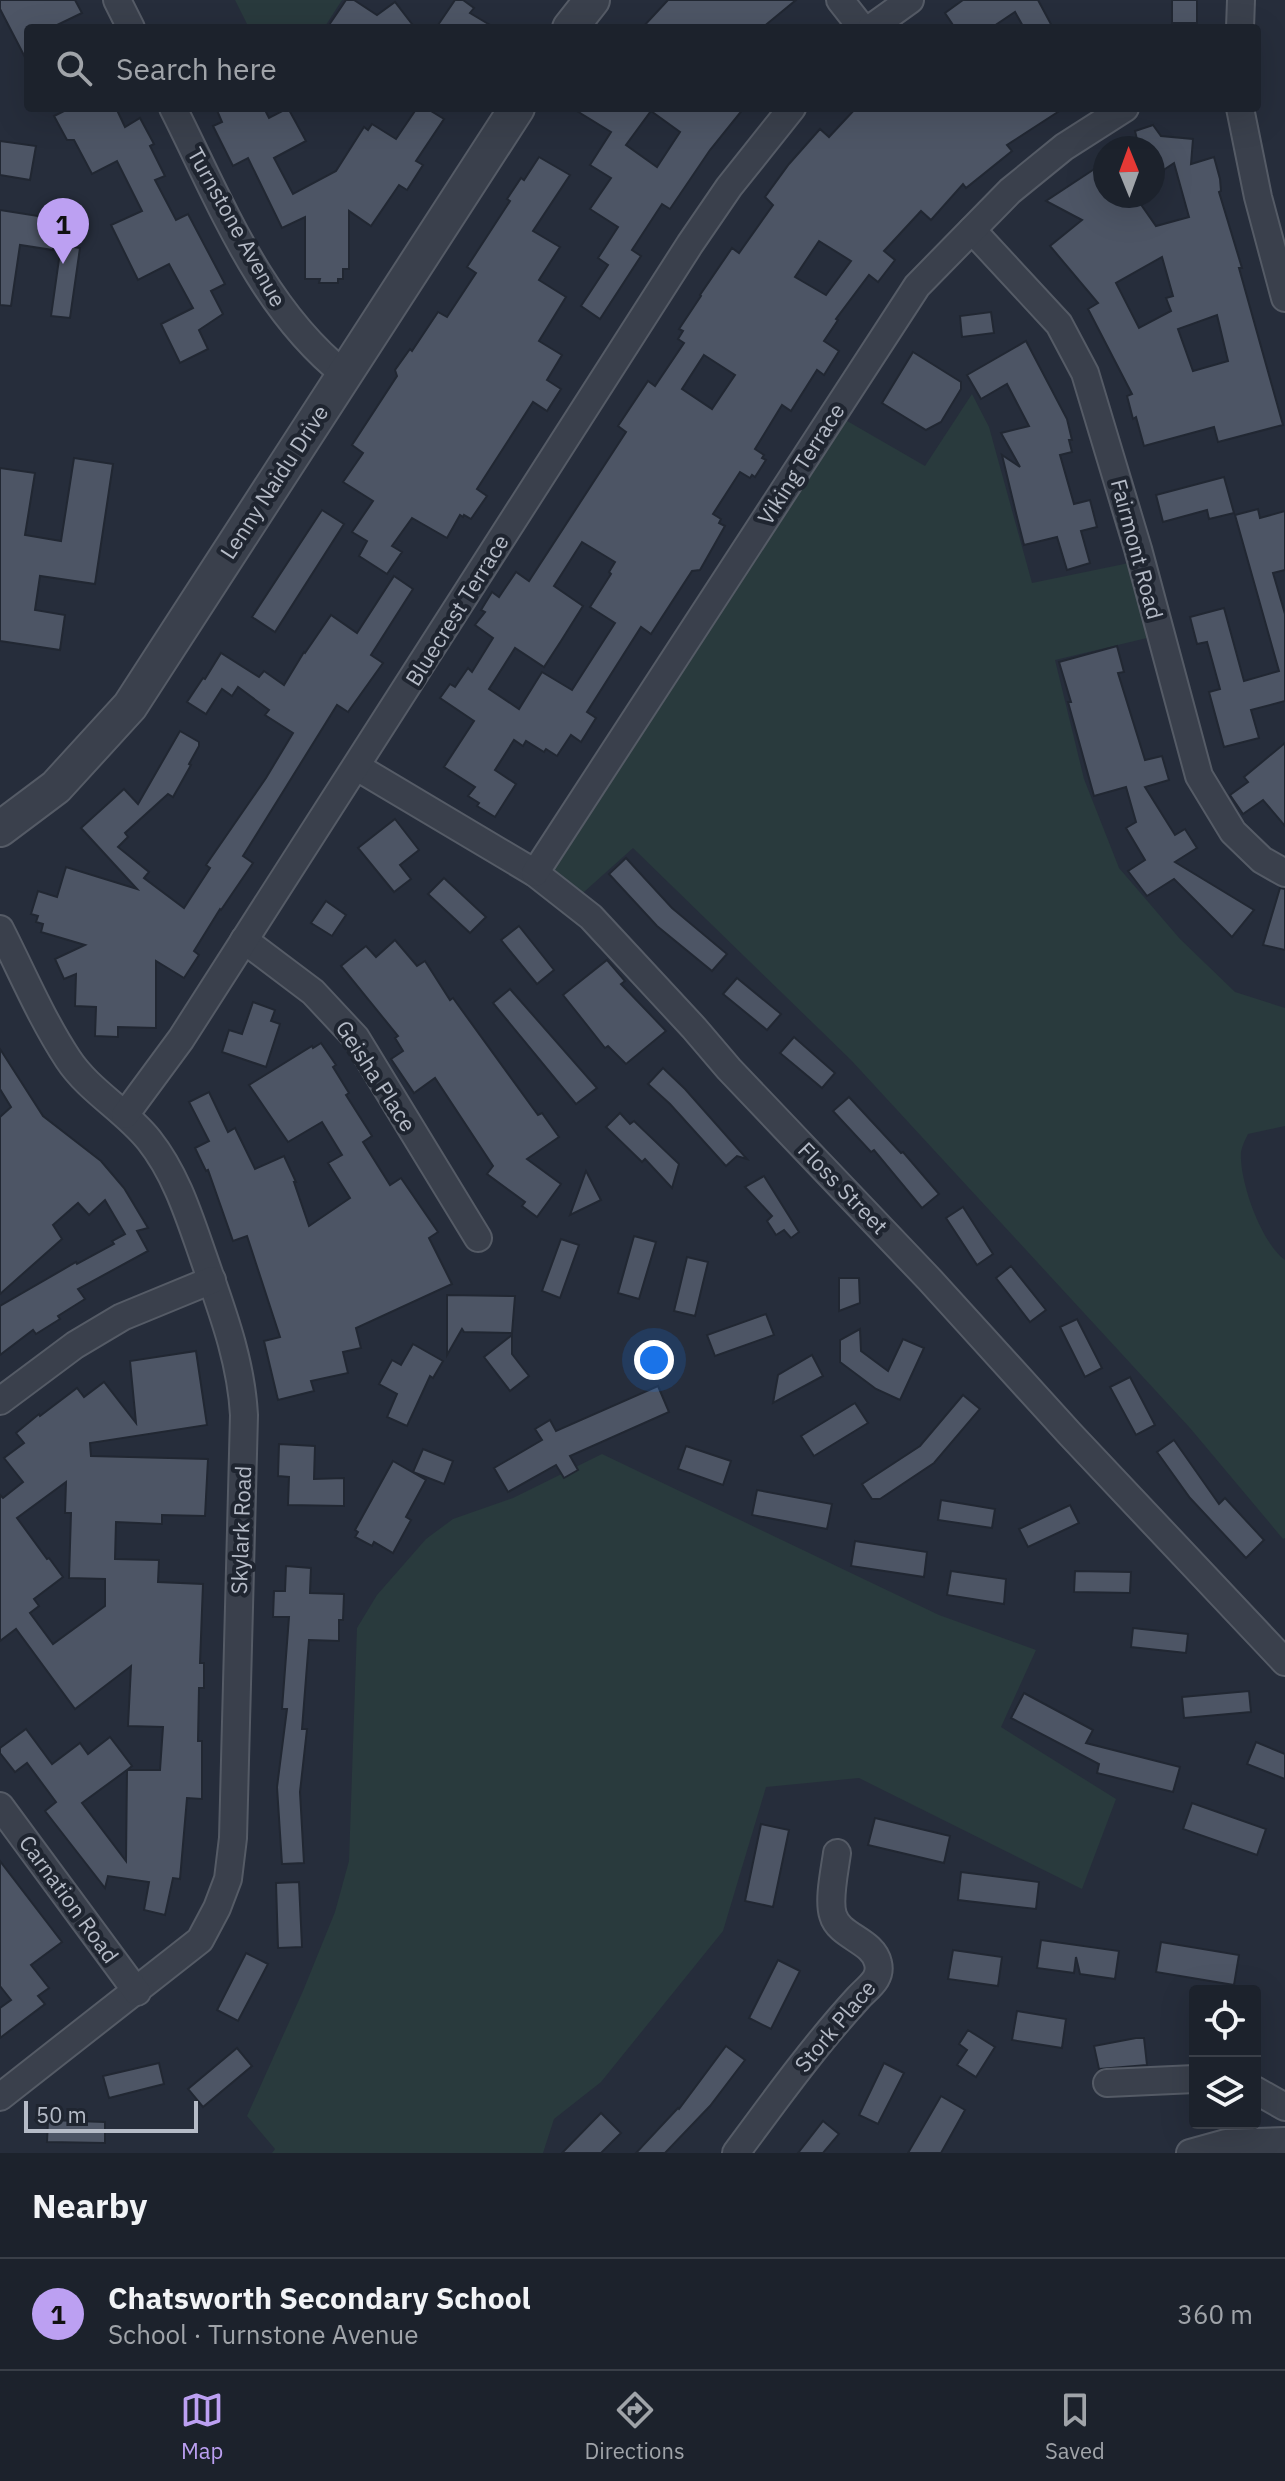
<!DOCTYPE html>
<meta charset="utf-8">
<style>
:root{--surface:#1c222c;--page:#252a34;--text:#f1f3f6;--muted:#a0a4a9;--line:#3a3f48;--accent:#bca0f2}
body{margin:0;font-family:"IBM Plex Sans",sans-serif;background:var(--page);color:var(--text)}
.controls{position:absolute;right:24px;bottom:24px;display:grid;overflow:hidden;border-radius:8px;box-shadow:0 8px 32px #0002}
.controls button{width:72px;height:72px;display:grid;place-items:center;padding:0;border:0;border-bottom:2px solid var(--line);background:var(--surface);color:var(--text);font:40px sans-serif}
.compass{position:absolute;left:1093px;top:136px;width:72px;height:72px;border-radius:50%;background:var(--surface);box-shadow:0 8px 32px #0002;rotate:359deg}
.scale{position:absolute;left:24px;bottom:20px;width:174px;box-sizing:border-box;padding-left:8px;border:4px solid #b5bbc7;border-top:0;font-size:22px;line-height:28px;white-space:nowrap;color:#b5bbc7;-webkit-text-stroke:6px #1f2530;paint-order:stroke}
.you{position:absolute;left:654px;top:1360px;width:28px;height:28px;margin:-20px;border:6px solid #fff;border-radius:50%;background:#1a73e8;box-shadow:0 0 0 12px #1a73e833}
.badge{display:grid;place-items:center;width:52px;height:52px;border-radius:50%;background:var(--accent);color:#111;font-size:26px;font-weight:700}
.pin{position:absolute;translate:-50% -66px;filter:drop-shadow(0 2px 4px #0008)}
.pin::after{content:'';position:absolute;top:42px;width:28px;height:24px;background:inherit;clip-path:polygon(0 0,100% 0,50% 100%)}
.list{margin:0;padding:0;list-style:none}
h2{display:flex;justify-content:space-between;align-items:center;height:104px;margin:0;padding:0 32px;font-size:34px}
h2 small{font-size:26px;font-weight:400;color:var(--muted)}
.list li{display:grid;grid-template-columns:52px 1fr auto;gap:24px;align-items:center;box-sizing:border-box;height:112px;padding:0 32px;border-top:2px solid var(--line)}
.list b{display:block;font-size:30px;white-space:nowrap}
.list p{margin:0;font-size:26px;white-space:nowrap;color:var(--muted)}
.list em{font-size:26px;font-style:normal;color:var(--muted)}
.icon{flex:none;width:44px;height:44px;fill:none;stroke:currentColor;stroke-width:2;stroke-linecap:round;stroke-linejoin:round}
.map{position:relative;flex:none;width:1285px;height:2153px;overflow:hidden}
.search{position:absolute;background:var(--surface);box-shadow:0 8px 32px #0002;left:24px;right:24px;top:24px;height:88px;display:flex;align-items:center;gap:20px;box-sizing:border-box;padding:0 28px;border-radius:8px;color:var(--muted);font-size:30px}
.sheet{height:216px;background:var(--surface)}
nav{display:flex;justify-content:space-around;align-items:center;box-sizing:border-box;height:112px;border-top:2px solid var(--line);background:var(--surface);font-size:22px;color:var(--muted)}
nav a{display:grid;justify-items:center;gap:4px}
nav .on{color:var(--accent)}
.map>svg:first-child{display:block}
</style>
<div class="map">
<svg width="1285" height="2153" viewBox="0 0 1285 2153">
<rect width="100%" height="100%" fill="#262d3b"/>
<g fill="#293a3d">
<polygon points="235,0 342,0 324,28 249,28"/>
<path d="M972,394L989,427L1032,583L1129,563L1147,638L1055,660L1084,779L1119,868L1180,939L1235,992L1285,1008V1126L1248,1134C1245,1140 1242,1146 1241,1152C1239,1180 1261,1243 1285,1260V1538L1283,1539L1190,1428L851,1060L633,848L575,900L536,873L835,414L925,466Z"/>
<polygon points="602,1454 939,1615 1036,1650 1001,1727 1116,1799 1082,1889 859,1778 766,1787 723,1931 601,2082 554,2119 543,2153 272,2153 275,2149 247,2116 303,1991 335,1912 349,1861 357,1628 377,1595 426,1539 453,1519 513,1498"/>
</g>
<g fill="#4d5565" stroke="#212732" stroke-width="2" fill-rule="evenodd">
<polygon points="0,0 75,0 82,13 51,28 28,28 28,63 0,9"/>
<polygon points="346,0 354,0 377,15 395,2 415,28 327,28"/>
<polygon points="455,0 463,0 474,8 470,13 495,28 436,28"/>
<polygon points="668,0 796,0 762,28 642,28"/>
<polygon points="963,0 1038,0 1053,28 1024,28 1015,12 991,28 955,28 945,13"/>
<rect x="1172" y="0" width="25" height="23"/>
<polygon points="70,108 116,108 125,127 140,118 154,144 150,146 165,176 155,180 176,220 188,214 225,284 211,291 223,314 199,330 208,349 180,363 161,324 193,308 169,264 138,280 111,225 142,211 117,161 92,174 74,140 67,140 54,116"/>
<polygon points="216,108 264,108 269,118 288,108 306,141 274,158 293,194 336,171 364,127 368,130 372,124 396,139 417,108 426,108 444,119 416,161 423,165 407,190 399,185 371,226 349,211 349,269 343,269 343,279 338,279 338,283 319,283 320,279 305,279 305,217 282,228 248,158 233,166 213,126 222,122"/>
<path d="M572,108H744L710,150L670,209L662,204L632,250L641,256L600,319L581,306L608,265L598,258L618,227L590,209L611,178L590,165L611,132ZM651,111L680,132L657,167L626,145Z"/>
<path d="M856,108H1064L1007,145L1012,151L966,188L963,184L931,220L921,211L884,251L895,260L878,282L869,275L836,319L838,320L824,341L839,351L824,375L817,370L791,411L782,405L755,449L764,455L762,458L766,460L755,477L752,475L750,478L740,472L713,514L721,519L719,523L725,526L700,570L692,571L651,634L641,627L587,712L596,718L581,742L571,735L557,756L546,749L544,752L526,741L523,746L514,740L495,770L516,784L495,817L477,806L479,803L468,796L475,787L444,767L474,721L440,698L450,684L455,687L468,668L472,672L493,638L475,625L485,612L481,610L492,592L499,597L516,572L529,581L626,432L618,426L648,381L655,386L684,343L678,339L683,331L679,329L701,296L700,295L732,248L739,253L773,205L765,197L789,164L820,129L829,137ZM819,241L851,261L826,295L795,277ZM704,355L735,375L712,409L682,389ZM582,542L615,562L609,572L611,574L590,607L615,623L572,690L542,672L519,709L489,689L515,648L544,667L561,641L583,606L554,586Z"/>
<path d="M1153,125L1161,136L1193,139L1191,164L1214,157L1220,179L1221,191L1219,192L1242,268H1239L1283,425L1218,442L1214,427L1144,446L1136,417L1133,419L1127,396L1132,394L1088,309L1098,303L1050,246L1082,220L1046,201L1105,162V196H1135L1156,226L1189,217L1174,163L1153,177V148H1139L1135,131ZM1162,257L1173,296L1166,298L1171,311L1139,328L1116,283ZM1217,315L1228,361L1193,371L1178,329Z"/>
<polygon points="0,141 36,146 30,180 0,175"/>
<polygon points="539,157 570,175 533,231 560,247 539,280 566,297 539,341 562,355 547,380 561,389 547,411 533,402 477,489 487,496 471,519 464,515 463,517 460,515 447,538 412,518 392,546 402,552 387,574 359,556 367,541 352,532 373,501 343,482 363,453 352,445 397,376 395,370 410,349 412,351 438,312 447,317 476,273 467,267 510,201 507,199 521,178 524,180"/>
<polygon points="0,210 57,219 53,250 20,245 11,306 0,305"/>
<polygon points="61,245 80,248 70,318 51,316"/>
<polygon points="991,312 994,333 962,337 960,316"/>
<polygon points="1026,341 1067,419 1072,440 1069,440 1072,452 1060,455 1074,504 1090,500 1097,527 1081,531 1090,563 1067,570 1057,537 1024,545 1015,509 1002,455 1020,467 1001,433 1029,426 1007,384 981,399 967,375"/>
<polygon points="913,352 961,382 961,389 941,422 926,430 882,403"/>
<polygon points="74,458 113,464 95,584 40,576 35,610 65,615 60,650 0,641 0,468 35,473 25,535 61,541"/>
<polygon points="1224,477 1234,513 1209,519 1207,510 1163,522 1156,495"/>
<polygon points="1258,509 1260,518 1285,511 1285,570 1273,573 1285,614 1285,701 1251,710 1259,738 1224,747 1209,692 1220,689 1207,642 1197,644 1190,617 1224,608 1244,681 1279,671 1235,515"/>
<polygon points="322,510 344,524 275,632 252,617"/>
<polygon points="394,576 413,589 371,655 383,663 348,712 337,705 243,856 253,863 221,910 220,909 194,951 199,955 184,978 156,961 156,1028 118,1027 118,1037 95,1036 96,1007 75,1006 76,974 64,979 55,959 85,945 41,932 43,924 36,922 38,916 31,914 38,891 57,897 66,867 137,889 81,828 124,789 138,804 180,731 199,742 199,746 189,764 191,765 173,797 168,794 125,833 128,837 118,847 149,872 144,878 184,908 210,868 206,865 266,778 293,733 265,715 269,710 238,687 232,696 222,689 206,714 187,702 203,678 205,679 221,653 259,677 264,671 284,685 304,652 305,653 331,615 357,633"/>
<polygon points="1117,646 1124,672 1118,673 1145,760 1162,756 1169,780 1145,787 1175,835 1185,829 1197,848 1175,862 1254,910 1232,937 1174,879 1147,896 1128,871 1145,860 1126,828 1136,822 1126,787 1094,796 1068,702 1071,702 1059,662"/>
<polygon points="1285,743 1285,826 1263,800 1243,814 1230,795 1248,782 1244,777"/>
<polygon points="395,819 419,850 400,865 411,879 394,892 358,848"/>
<polygon points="626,858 672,908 727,954 712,971 657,926 609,874"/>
<polygon points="444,878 486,917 470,933 428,894"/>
<polygon points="1280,888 1285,889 1285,950 1263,945"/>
<polygon points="326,901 346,915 332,936 311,923"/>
<polygon points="519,926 554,970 537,984 501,940"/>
<polygon points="395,940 417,966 425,961 450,1000 453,998 538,1115 542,1113 559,1137 527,1159 561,1184 537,1217 522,1206 525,1202 487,1174 493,1166 435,1078 414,1093 391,1059 403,1051 395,1038 398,1036 341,966 366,946 376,957"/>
<polygon points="607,960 625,981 621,984 666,1031 626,1064 608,1046 605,1048 563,995"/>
<polygon points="737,978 781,1014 767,1030 723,994"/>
<polygon points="510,989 597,1088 576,1104 493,1003"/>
<polygon points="253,1002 275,1010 271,1021 280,1024 266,1067 222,1052 229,1030 242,1034"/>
<polygon points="794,1037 835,1073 822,1088 780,1053"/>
<polygon points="321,1043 336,1065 333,1067 349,1093 346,1095 372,1136 363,1142 390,1185 401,1178 438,1232 429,1238 452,1284 356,1328 361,1348 343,1352 348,1373 311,1381 314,1391 278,1400 264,1341 280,1337 247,1236 233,1241 208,1170 206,1171 195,1148 209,1141 189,1102 209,1092 228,1132 235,1128 255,1169 284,1156 296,1182 294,1182 309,1226 350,1198 328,1163 342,1155 322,1122 288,1142 249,1085 312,1046 313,1048"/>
<polygon points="0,1049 43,1116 101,1161 124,1188 148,1228 137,1231 148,1251 78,1289 85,1299 58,1316 60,1319 36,1334 33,1330 0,1355 0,1306 76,1262 77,1264 114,1244 112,1241 125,1234 105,1200 89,1215 78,1203 53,1225 62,1239 0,1294 0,1117 11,1107 0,1089"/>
<polygon points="663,1068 685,1089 747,1159 737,1156 726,1166 670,1104 648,1084"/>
<polygon points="849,1097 901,1153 903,1152 939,1194 922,1208 874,1150 871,1152 833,1111"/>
<polygon points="620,1113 630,1124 634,1121 679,1164 672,1188 645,1159 642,1162 606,1127"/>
<polygon points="586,1171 601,1200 570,1215"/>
<polygon points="764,1176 799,1232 791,1238 784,1230 776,1235 767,1221 772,1216 745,1187"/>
<polygon points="963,1207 993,1254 977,1265 946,1218"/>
<polygon points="634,1236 656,1242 639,1299 618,1293"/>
<polygon points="561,1239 579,1245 560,1298 542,1291"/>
<polygon points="687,1257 708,1262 695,1316 674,1311"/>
<polygon points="1011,1266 1046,1310 1030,1322 996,1278"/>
<polygon points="839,1278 859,1278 860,1303 839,1311"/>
<polygon points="447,1295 515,1296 512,1333 464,1332 462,1329 447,1355"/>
<polygon points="766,1314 774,1335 715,1356 707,1335"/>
<polygon points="1077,1319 1102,1368 1085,1377 1060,1327"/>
<polygon points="860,1329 861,1351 888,1371 903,1339 924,1348 900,1400 876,1389 840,1362 840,1340"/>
<polygon points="512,1335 512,1354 529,1376 510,1391 484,1357"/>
<polygon points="413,1344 443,1361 433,1378 430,1376 407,1426 387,1417 397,1394 379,1384 392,1360 401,1365"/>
<path d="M196,1351L207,1425L90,1443L91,1456L208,1459L205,1516L162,1515V1524L116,1522L115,1559L159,1560L158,1582L203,1584L200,1663H204V1688H199L198,1741H202V1799L187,1798L180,1879L173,1878L165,1915L144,1910L149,1882L108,1876L105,1888L45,1811L56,1802L27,1763L15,1772L0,1753V1748L26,1729L52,1764L80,1743L88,1754L110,1737L132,1766L127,1770H160L163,1727L128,1726L131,1666L75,1709L16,1629L0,1641V1495L3,1498L23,1482L4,1458L24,1443L16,1433L39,1414L40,1416L77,1388L84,1397L104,1382L136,1423L130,1361ZM66,1482L65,1513H71L69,1578L105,1579V1606L53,1644L30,1613L39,1606L34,1599L63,1577L49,1558L47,1559L17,1518ZM127,1770L126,1861L82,1803Z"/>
<polygon points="812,1355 823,1376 773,1403 778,1375"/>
<polygon points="1130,1377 1155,1425 1136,1435 1110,1387"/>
<polygon points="658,1386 669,1412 570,1456 578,1470 564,1478 556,1465 508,1492 494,1468 542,1440 535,1429 550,1420 556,1431"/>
<polygon points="963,1395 980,1409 934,1463 880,1499 872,1499 862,1484 920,1446"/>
<polygon points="855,1403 868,1423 814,1456 801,1436"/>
<polygon points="1174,1440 1219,1504 1225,1498 1264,1540 1246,1558 1190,1498 1157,1452"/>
<polygon points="279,1444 315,1446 314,1479 344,1478 344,1506 288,1505 289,1477 278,1476"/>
<polygon points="686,1446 731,1461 723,1485 678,1469"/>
<polygon points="423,1449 453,1461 444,1484 413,1472"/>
<polygon points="393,1461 426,1480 406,1517 411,1520 393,1553 374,1542 372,1546 355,1537 358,1532 355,1530"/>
<polygon points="757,1490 832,1504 827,1529 752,1515"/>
<polygon points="941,1500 995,1509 992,1528 938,1520"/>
<polygon points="1070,1505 1079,1523 1028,1547 1019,1529"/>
<polygon points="855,1541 927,1552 924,1577 851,1566"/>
<polygon points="286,1566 311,1568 310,1593 344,1594 343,1620 339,1620 339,1641 309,1640 302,1729 307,1729 300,1792 304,1863 282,1864 277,1787 287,1709 282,1709 289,1617 273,1617 274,1591 285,1591"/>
<polygon points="951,1571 1006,1579 1004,1604 947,1595"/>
<polygon points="1075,1571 1131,1572 1130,1593 1074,1592"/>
<polygon points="1133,1628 1188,1634 1186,1653 1131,1647"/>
<polygon points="1249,1691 1251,1712 1184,1718 1182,1697"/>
<polygon points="1024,1693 1093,1730 1086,1743 1180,1767 1173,1792 1097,1773 1099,1764 1011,1718"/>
<polygon points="1256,1742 1285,1754 1285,1779 1247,1764"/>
<polygon points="1192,1803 1266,1829 1257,1855 1183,1829"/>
<polygon points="875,1818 950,1836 944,1863 868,1845"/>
<polygon points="761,1824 789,1830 773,1907 745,1901"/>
<polygon points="0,1861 62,1942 31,1965 49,1988 38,1996 45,2004 0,2038 0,2008 11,2000 0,1986"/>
<polygon points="961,1872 1039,1882 1036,1909 958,1900"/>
<polygon points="299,1882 302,1947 278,1948 276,1883"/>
<polygon points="1041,1940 1119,1951 1115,1979 1080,1974 1076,1957 1074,1973 1037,1968"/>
<polygon points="1161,1942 1239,1955 1234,1985 1156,1972"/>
<polygon points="953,1950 1002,1957 998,1986 948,1979"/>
<polygon points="246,1953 268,1964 238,2021 217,2010"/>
<polygon points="778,1960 800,1971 771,2029 749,2018"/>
<polygon points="1017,2011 1066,2019 1062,2048 1012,2040"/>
<polygon points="968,2030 995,2047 976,2077 957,2065 967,2050 959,2044"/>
<polygon points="1136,2038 1144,2038 1147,2065 1099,2069 1094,2046"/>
<polygon points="726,2046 745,2060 710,2106 665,2153 636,2153 678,2108 679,2109"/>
<polygon points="237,2048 252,2066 203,2107 188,2089"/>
<polygon points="159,2063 164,2084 109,2098 103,2076"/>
<polygon points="884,2063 904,2073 878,2124 859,2115"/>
<polygon points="941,2096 965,2110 941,2153 908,2153"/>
<polygon points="601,2113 621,2133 601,2153 562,2153"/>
<polygon points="48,2120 105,2122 105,2143 47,2142"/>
<polygon points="823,2121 839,2134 823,2153 798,2153"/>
</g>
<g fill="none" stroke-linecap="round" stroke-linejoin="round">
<g stroke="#555b66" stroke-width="30">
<g id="minor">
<polyline points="117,0 131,28"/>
<polyline points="840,0 862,28"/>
<polyline points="871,28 910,0"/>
<polyline points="1240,28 1241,0"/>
<path d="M173,108C220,201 260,307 344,374"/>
<polyline points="1240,108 1258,197 1285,298"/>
<polyline points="972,230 1059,324 1085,373 1138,549 1199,776 1233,832 1262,860 1285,873"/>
<polyline points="357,767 535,873 591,917 694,1028 729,1069 929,1279 1070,1434 1285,1662"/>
<polyline points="535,873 917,286 1010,191 1064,147 1125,108"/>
<path d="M0,929C22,972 41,1018 68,1059C89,1091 125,1110 149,1140C176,1174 189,1216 203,1256C221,1308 241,1359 244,1415L233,1838L228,1879L217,1908L200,1940L0,2097"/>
<polyline points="244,940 313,992 356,1038 478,1238"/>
<polyline points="125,1115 181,1039 690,244 729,187 792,108"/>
<polyline points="0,1401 75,1345 122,1317 212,1280"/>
<polyline points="0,1806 137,1992"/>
<polyline points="1107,2083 1195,2079"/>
<polyline points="1255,2090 1285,2107"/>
<path d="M736,2153C775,2100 814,2046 858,1998C868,1987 882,1979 878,1963C873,1940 839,1937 833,1915C828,1900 835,1869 837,1853"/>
<polyline points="1190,2153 1226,2143 1285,2141"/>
</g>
</g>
<g stroke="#555b66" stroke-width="38">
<g id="tertiary">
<polyline points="570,28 592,0"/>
<polyline points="0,829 56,787 130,706 517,108"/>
</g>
</g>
<use href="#minor" stroke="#3a404c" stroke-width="26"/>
<use href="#tertiary" stroke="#3a404c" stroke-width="34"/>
</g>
<g text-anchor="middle" stroke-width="8" stroke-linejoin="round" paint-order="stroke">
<g font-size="22" fill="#b5bbc7" stroke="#1f2530">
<text transform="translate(237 227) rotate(61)" y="8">Turnstone Avenue</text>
<text transform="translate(801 464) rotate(-57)" y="8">Viking Terrace</text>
<text transform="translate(274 482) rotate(-57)" y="8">Lenny Naidu Drive</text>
<text transform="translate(1137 549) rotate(75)" y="8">Fairmont Road</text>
<text transform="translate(457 610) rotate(-58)" y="8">Bluecrest Terrace</text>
<text transform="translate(376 1076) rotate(57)" y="8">Geisha Place</text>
<text transform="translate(843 1188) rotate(46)" y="8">Floss Street</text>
<text transform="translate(241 1530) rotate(-88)" y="8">Skylark Road</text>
<text transform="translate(69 1899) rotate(54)" y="8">Carnation Road</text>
<text transform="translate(835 2026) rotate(-50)" y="8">Stork Place</text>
</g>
</g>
</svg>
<div class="controls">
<button><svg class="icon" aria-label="locate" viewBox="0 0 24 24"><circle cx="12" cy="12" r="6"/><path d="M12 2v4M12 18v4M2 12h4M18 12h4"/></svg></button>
<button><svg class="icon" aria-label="layers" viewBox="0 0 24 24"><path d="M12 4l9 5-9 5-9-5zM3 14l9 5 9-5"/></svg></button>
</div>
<svg class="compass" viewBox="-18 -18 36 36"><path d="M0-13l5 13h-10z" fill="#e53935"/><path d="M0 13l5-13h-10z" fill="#a0a4a9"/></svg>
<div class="scale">50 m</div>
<div class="you"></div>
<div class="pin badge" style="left:63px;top:264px">1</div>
<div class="search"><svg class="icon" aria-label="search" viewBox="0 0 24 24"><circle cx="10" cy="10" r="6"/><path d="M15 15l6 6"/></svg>Search here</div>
</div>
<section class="sheet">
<h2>Nearby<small></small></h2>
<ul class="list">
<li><span class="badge">1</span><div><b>Chatsworth Secondary School</b><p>School · Turnstone Avenue</p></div><em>360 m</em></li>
</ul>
</section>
<nav>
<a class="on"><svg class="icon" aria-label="map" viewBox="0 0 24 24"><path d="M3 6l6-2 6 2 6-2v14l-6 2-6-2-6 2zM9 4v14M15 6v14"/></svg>Map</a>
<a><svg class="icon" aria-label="directions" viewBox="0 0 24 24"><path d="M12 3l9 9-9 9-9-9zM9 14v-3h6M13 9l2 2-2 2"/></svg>Directions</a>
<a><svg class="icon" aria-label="saved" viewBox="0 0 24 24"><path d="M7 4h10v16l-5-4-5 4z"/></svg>Saved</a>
</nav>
